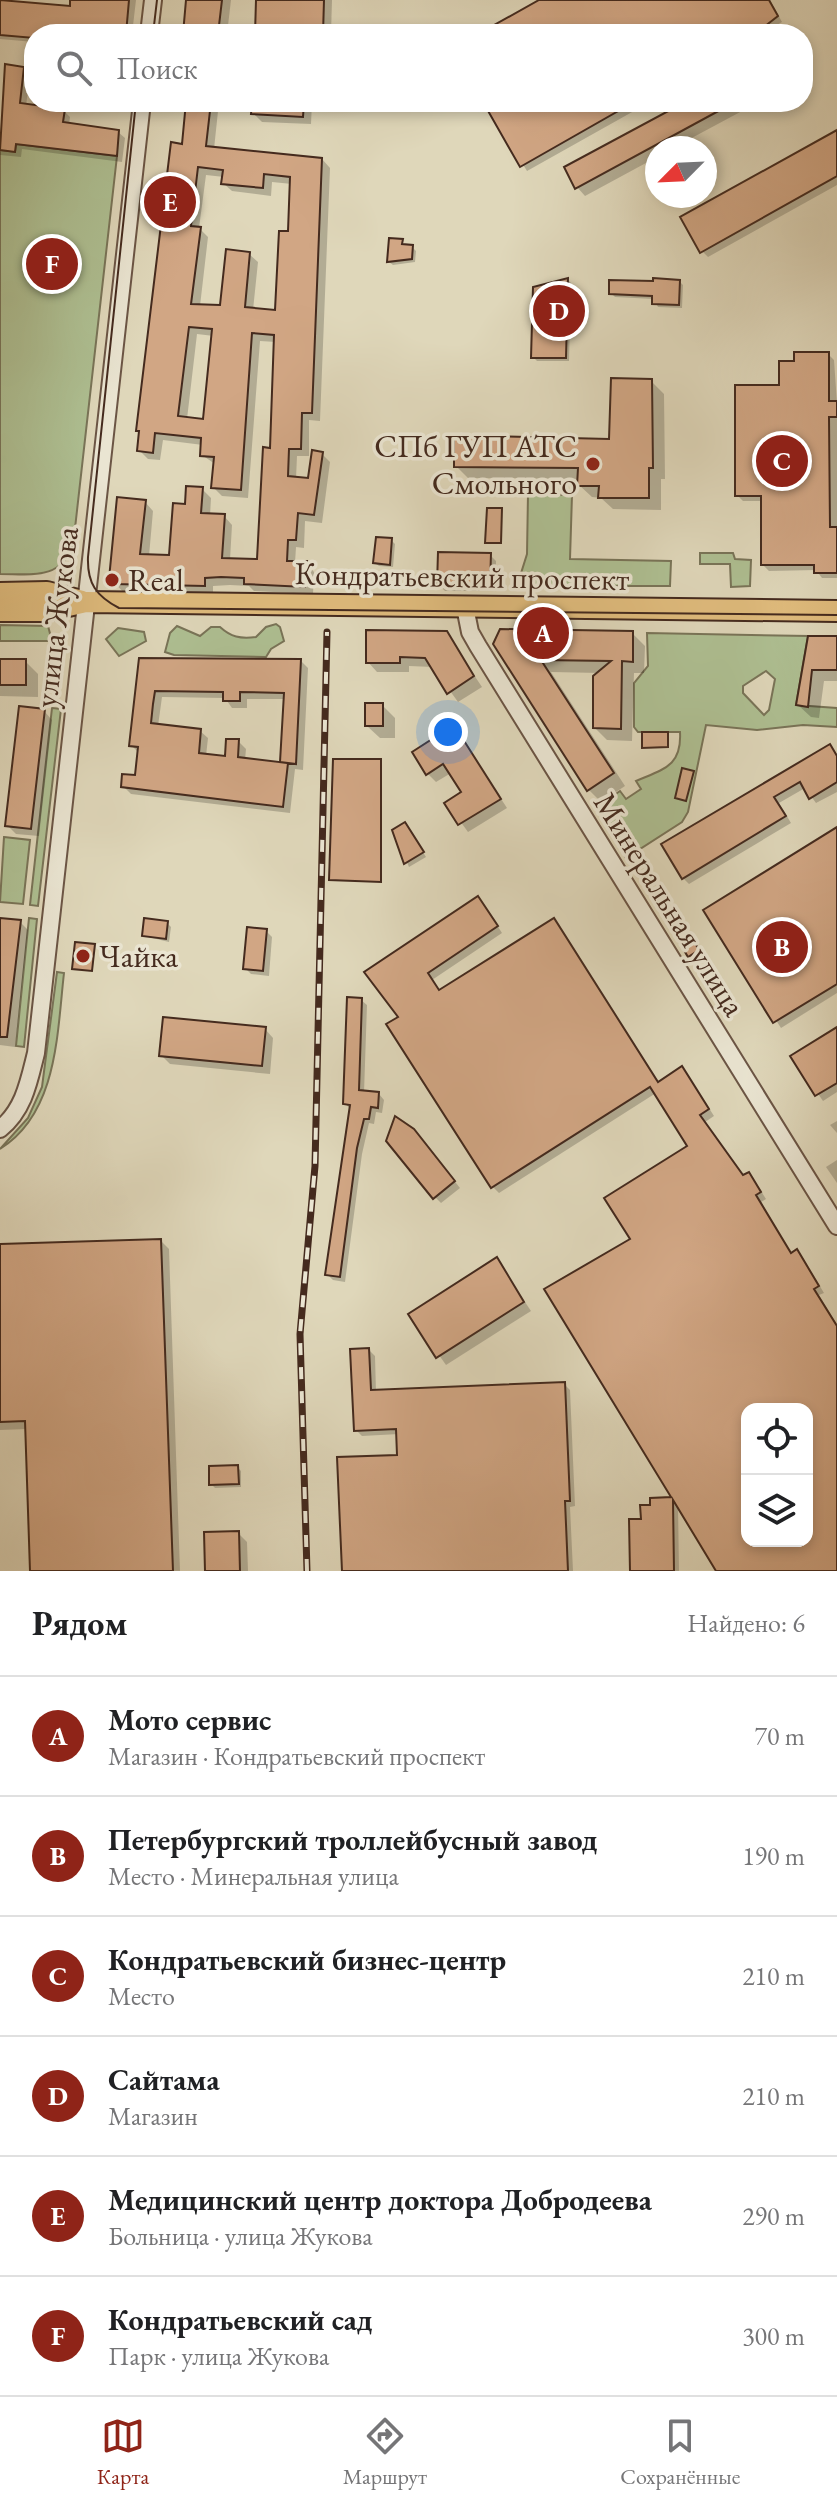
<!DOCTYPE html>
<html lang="ru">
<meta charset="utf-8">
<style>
:root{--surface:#fff;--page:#f2f2f2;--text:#202124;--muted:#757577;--line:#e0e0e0;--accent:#8f2418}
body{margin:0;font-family:"EB Garamond",serif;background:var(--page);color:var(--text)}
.controls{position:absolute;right:24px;bottom:24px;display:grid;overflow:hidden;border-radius:16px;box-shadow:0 4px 12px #0003}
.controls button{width:72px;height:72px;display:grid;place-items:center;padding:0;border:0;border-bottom:2px solid var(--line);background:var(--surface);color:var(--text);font:40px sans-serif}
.compass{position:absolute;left:645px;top:136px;width:72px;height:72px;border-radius:50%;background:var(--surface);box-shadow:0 4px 12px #0003;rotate:246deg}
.you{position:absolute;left:448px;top:732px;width:28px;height:28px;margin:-20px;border:6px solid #fff;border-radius:50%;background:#1a73e8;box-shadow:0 0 0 12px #1a73e833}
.badge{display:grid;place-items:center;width:52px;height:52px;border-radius:50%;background:var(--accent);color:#fff;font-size:26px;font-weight:700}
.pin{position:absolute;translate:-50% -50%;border:4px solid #fff;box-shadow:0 2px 8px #0006}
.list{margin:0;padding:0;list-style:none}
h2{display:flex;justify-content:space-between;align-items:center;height:104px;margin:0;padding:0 32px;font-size:34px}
h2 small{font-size:26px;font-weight:400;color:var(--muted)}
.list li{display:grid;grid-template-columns:52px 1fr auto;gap:24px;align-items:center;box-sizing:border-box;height:120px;padding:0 32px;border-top:2px solid var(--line)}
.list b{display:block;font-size:30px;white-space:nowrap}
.list p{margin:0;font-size:26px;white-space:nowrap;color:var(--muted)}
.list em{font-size:26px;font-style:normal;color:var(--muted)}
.icon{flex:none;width:44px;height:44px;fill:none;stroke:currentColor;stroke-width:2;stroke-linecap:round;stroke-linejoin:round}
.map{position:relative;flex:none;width:837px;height:1571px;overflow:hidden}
.search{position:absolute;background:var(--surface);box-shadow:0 4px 12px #0003;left:24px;right:24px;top:24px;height:88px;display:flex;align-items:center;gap:20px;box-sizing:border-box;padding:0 28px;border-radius:32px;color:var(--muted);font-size:30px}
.sheet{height:824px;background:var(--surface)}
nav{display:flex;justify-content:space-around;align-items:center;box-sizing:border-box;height:112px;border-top:2px solid var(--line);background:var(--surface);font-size:22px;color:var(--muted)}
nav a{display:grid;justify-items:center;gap:4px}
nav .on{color:var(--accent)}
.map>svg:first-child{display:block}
</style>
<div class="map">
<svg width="837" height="1571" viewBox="0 0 837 1571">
<rect width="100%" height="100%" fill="#dfd7ba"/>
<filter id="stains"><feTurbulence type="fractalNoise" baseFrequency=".0025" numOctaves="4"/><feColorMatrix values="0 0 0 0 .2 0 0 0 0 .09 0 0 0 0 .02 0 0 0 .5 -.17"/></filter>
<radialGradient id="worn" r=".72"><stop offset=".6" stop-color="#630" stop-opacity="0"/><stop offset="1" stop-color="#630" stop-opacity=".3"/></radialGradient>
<g fill="#aebf92" stroke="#797458" stroke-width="2" fill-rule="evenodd">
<path d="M16,144L117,156L73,546C60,580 32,574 0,574V150L15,152Z"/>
<polygon points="528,494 572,495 570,559 671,561 670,586 517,586 527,554"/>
<polygon points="700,553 733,553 735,559 751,560 750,586 731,587 730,564 700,564"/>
<path d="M276,624L280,627L284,641L271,649L266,657L174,655L165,652L170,633L177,626L200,636L211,627H220C231,637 240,639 256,637L266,627Z"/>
<polygon points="0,625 48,626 52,641 0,641"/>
<polygon points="118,628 144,632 146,641 119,656 106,639"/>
<path d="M647,633L808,636L796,705L837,708V727L803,725L757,730L706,725L688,812L682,822L626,858L597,807L620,791L626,799L641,789L636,781C664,769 682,766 680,732H638L634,727V683L648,666ZM766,671L775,679L769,710L764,715L743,693V686Z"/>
<polygon points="52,708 61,709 38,906 30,905"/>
<polygon points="4,837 30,840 23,904 0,902"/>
<polygon points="29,918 37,919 24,1047 16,1046"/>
<path d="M57,972L64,973C57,1033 58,1113 0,1149L28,1118L42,1087Z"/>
</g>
<g fill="#0003" fill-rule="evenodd">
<polygon points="106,0 136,0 132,34 34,34 34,42 0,39 0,1 106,12"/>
<polygon points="189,0 231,0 227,34 185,34"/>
<polygon points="258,0 332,0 331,34 257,34"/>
<polygon points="543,0 770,0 782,22 767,31 769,34 483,34"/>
<polygon points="7,67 23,69 30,75 26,106 64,111 70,117 69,125 118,132 125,138 122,162 22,149 21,157 0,155"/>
<path d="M177,102H219L214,149L322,159L330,168L320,421L309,420V456H297L296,479L310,481L322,454L330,462L322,523L305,521L304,548L296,547L295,563H306L314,572L313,594L254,591L249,586L230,585L213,586V593L123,592L114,582L145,502L153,511L149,556L171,557L187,506L202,489L211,498L210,516H224L232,525L230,560L259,561L272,450L276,342L260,341L248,498L222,496L213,487L215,464L202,455L203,445L163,440L160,460L148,459L139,450L141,434L138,430L183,146L185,114ZM206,175L224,177L223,183L232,191L271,196L272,182L292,184L290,233L277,312L253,310L258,262L249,254L222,307L200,306L208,237L199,228ZM197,334L214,336L205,421L187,419Z"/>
<polygon points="254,102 312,102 311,124 262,122 253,113"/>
<polygon points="472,102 650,102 527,171 487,105 479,109"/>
<polygon points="689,102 757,103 673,148 657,148 657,157 585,196 577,187"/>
<polygon points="837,132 837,185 708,257 702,251"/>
<polygon points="391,240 412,247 416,251 415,262 393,265 389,262"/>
<polygon points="568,280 571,283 569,361 537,361 533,357"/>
<polygon points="680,282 683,285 682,308 658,307 654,299 615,297 611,293"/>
<polygon points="828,354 834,360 837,403 837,578 822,578 816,570 769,571 763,565 763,501 743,501 737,495 781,387 796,363"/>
<polygon points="651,381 664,394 665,479 661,479 661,510 613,509 601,498 592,497 579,485 580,479 468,478 456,466 611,441"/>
<polygon points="391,540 395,544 393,567 379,566 375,563"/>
<polygon points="490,555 496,561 496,591 445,591 439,585"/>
<polygon points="446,633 482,687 458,702 433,667 409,666 409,672 377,672 368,662"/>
<polygon points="632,633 645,646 644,673 634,673 632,741 607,740 595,728 600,673 551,672 625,786 601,802 588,789 495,643"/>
<polygon points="810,638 837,638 837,681 824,681 819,718 811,717 798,705"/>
<path d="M141,660L301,661L308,668L303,770L295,769L290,813L131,794L123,786L137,778L139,753L131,745ZM162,697L225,698L232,708H247V699H286L282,761L286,764L245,760L246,749L238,741L227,758L206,756L208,738L200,731L158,726Z"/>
<polygon points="0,661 25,661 38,674 38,697 0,696"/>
<polygon points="382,705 395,718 395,738 380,738 367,726"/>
<polygon points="44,711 52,720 39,836 16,834 7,825"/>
<polygon points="454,727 507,808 468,832 447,803 464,793 451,773 436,782 428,774"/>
<polygon points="830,747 837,754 837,792 816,803 805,788 779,803 791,823 689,884 683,878"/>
<polygon points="380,761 381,882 333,880 331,879"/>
<polygon points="408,828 426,857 409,867 394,831"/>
<polygon points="837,829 837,993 781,1028 706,910"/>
<path d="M484,905L502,933L432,980L440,992L553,920L659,1083L682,1069L688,1075L714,1116L705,1122L744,1177L748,1174L754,1180L766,1199L761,1202L792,1254L796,1252L803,1258L824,1293L819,1295L837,1325V1571H718L678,1505L679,1571H632L643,1521L652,1506L675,1499L633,1240L690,1147L656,1093L499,1193L493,1187L389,1025L401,1017L367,973ZM747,1409H807V1541H747Z"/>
<polygon points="0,920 20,922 28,930 15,1047 0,1045"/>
<polygon points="167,923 171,927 169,942 144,936"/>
<polygon points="687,930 702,954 693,959 690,956"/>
<polygon points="266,931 272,937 269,976 251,974 245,968"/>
<polygon points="361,1000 367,1005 364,1093 379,1094 384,1100 382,1113 376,1112 374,1124 369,1123 362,1154 345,1282 333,1280 328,1275 351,1110 345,1103"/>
<polygon points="265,1029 273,1038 270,1074 170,1064 161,1055"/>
<polygon points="837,1030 837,1092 823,1101 793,1057"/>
<polygon points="837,1121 837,1133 830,1125"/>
<polygon points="420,1138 460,1188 441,1203 435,1197"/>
<polygon points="837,1160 837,1183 826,1167"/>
<polygon points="161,1241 169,1249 180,1571 32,1571 27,1429 0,1430 0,1246"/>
<polygon points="497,1260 531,1311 446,1365 410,1314"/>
<polygon points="369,1350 375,1356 376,1392 564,1384 570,1390 575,1506 570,1507 573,1571 344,1571 400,1456 399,1434 362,1436 356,1430"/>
<polygon points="237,1467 241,1471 241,1487 215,1488 211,1484"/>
<polygon points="238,1533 247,1542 248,1571 207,1571"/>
</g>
<g fill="#d1a684" stroke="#442a1e" stroke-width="2" fill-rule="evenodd">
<polygon points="0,0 70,6 70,0 129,0 126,34 34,34 34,38 0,35"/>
<polygon points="186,0 222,0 218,34 183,34"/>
<polygon points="256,0 324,0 323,34 255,34"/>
<polygon points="539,0 769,0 778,16 755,34 478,34"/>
<polygon points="5,64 24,67 20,103 65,109 63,122 119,130 117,156 16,144 15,152 0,150"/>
<path d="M186,102H211L206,146L322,158L312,413H302L301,449H289L288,476L308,478L312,450L323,452L314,515L298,513L296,540H288L287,561H307L305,587L244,584V578L221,577L205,578V586L113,584L109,579L117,497L146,500L140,554L169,555L173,503L185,504L186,486L203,487L201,513L225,514L222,558L257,559L263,447L270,448L274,335L252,333L241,490L211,488L214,457L200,456L201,438L155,433L153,453L137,451L139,431H136L171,142L182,144ZM198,167L223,170L221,184L263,188L264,174L290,177L288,231H279L275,310L245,307L250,252L226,249L220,305L191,304L201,227L191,226ZM189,327L212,329L203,419L178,416Z"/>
<polygon points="252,102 304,102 303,117 251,114"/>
<polygon points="483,102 634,102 520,167"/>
<polygon points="685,102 735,102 575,189 564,167"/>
<polygon points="837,130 837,176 700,253 680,217"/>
<polygon points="389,238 403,239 402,244 413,245 412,259 387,262"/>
<polygon points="568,278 566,358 531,358 533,287"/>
<polygon points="653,278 680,280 679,305 652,304 652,296 609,294 609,280 653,281"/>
<polygon points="794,352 829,352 829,401 837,401 837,417 829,417 830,527 837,527 837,573 814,573 814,565 761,565 761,496 735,496 735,385 779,385 779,361 794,361"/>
<polygon points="611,378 652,379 653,468 649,468 649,498 598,498 599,486 577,486 578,468 454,467 454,435 609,439"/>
<polygon points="487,508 502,508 501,543 485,543"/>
<polygon points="376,537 392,538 390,565 373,563"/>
<polygon points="438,552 491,553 490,586 437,585"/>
<polygon points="500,629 633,631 633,662 622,661 621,729 593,728 593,676 611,661 541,660 614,773 587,791 493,644"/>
<polygon points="366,630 447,631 474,676 447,694 425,658 400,657 400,663 366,663"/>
<polygon points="808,636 837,636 837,670 812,670 808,707 796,705"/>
<polygon points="139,658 301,659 296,764 280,762 284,693 240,692 240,701 223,701 223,692 155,691 153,704 151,723 201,729 199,753 225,756 226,739 239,739 238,757 288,763 283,807 121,787 122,774 135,775 138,747 129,746"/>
<rect x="0" y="659" width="26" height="26"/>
<rect x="365" y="703" width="18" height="23"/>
<polygon points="19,706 45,709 31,829 5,826"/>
<polygon points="454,725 501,799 458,825 444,803 461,792 443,764 426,775 412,752"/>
<polygon points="642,732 668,732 668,747 642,748"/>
<polygon points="830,744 837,756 837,782 809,799 800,782 774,797 786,816 682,879 661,844"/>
<polygon points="333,759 381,759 381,882 329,880"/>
<polygon points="682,768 694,771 686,801 675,798"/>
<polygon points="405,822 424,852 404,864 392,830"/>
<polygon points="837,827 837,984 773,1023 703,910"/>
<path d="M478,896L498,926L428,973L439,990L554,918L658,1082L682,1066L709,1109L700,1115L743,1175L749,1172L761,1192L756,1195L791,1253L797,1249L819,1286L814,1289L837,1326V1571H716L673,1500L674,1571H630L629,1519H641L640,1505H650V1498L671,1497L544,1289L630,1239L604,1198L687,1146L650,1087L491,1188L386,1024L398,1017L364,972ZM747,1409H807V1541H747Z"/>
<polygon points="0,918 21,920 7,1037 0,1037"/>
<polygon points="144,918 168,921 166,939 142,936"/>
<polygon points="683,923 699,950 688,957 672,930"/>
<polygon points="247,927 267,929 263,971 243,969"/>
<polygon points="75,942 95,944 92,971 72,969"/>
<polygon points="347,997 362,998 359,1090 379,1092 378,1108 371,1107 369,1119 364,1119 357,1148 340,1277 325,1275 350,1105 343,1104"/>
<polygon points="163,1017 266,1027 262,1066 159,1056"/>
<polygon points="837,1027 837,1083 815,1096 790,1056"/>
<polygon points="395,1116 414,1129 455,1181 433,1199 386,1141"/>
<polygon points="161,1239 173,1571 30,1571 25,1421 0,1422 0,1244"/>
<polygon points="497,1257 524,1302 436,1358 408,1314"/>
<polygon points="369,1348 371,1390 565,1382 570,1501 565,1501 568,1571 342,1571 337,1457 397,1455 396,1429 354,1431 350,1349"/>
<polygon points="238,1465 239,1484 209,1485 209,1466"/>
<polygon points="239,1531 240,1571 205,1571 204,1532"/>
</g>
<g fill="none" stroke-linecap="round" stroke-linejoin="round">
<g stroke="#6b5545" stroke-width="20">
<g id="minor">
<polyline points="149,34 153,0"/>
<polyline points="465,607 470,632 478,646 837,1226"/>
<path d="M0,1129C24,1110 29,1081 36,1053L142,102"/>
</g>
</g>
<g stroke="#442a1e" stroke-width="24">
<g id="major">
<polyline points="0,593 47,592 82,601"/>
<polyline points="0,611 46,611 86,602 837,611"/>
</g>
</g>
<use href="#minor" stroke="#eae5d2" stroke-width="16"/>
<use href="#major" stroke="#e0bc7d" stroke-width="20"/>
<g stroke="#442a1e" stroke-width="2">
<polyline points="153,34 157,0"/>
<path d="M136,102L88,557C87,583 96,596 119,608L837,615"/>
</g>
<g stroke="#442a1e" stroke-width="7">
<polyline id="rail" points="307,1571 300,1334 315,1166 327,632"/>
</g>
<use href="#rail" stroke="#eae5d2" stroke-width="4" stroke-dasharray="12" stroke-linecap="butt"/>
</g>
<g fill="#8f2418" stroke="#eae5d2" stroke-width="3">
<circle cx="593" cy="464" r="8"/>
<circle cx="112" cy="580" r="8"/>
<circle cx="83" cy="956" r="8"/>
</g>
<g text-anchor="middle" stroke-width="7" stroke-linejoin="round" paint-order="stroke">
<g font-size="32" fill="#442a1e" stroke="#eae5d2" text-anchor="start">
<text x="577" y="457" text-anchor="end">СПб ГУП АТС<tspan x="577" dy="37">Смольного</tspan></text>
<text x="128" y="591">Real</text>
<text x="99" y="967">Чайка</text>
</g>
<g font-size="32" fill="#442a1e" stroke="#eae5d2">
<text transform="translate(462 576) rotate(1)" y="11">Кондратьевский проспект</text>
<text transform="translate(56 617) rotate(-83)" y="11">улица Жукова</text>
<text transform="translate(670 904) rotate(58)" y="11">Минеральная улица</text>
</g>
</g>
<rect width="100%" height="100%" filter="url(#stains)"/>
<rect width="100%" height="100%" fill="url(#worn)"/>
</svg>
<div class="controls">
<button><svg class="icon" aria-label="locate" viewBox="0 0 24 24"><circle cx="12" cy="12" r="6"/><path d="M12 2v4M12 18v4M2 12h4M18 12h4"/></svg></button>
<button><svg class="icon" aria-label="layers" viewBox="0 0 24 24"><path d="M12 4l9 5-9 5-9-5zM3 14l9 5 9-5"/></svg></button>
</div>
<svg class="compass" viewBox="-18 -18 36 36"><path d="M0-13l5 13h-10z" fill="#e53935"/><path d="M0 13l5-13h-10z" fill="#757577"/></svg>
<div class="you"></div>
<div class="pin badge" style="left:543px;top:633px">A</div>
<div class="pin badge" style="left:782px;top:947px">B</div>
<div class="pin badge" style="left:782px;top:461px">C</div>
<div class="pin badge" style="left:559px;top:311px">D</div>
<div class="pin badge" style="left:170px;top:202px">E</div>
<div class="pin badge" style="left:52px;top:264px">F</div>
<div class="search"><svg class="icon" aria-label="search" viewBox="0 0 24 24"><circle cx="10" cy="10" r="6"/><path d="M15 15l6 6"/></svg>Поиск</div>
</div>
<section class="sheet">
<h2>Рядом<small>Найдено: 6</small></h2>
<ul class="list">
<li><span class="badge">A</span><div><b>Мото сервис</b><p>Магазин · Кондратьевский проспект</p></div><em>70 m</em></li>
<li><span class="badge">B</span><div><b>Петербургский троллейбусный завод</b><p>Место · Минеральная улица</p></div><em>190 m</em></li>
<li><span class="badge">C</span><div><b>Кондратьевский бизнес-центр</b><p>Место</p></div><em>210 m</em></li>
<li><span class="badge">D</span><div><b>Сайтама</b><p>Магазин</p></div><em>210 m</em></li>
<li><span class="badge">E</span><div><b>Медицинский центр доктора Добродеева</b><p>Больница · улица Жукова</p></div><em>290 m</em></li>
<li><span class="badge">F</span><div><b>Кондратьевский сад</b><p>Парк · улица Жукова</p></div><em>300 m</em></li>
</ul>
</section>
<nav>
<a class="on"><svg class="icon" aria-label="map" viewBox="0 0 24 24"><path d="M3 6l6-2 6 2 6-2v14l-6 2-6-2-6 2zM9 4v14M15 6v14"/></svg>Карта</a>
<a><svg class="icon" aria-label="directions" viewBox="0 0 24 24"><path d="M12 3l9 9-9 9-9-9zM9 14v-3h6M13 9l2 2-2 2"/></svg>Маршрут</a>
<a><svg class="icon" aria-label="saved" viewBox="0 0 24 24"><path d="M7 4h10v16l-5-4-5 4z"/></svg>Сохранённые</a>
</nav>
